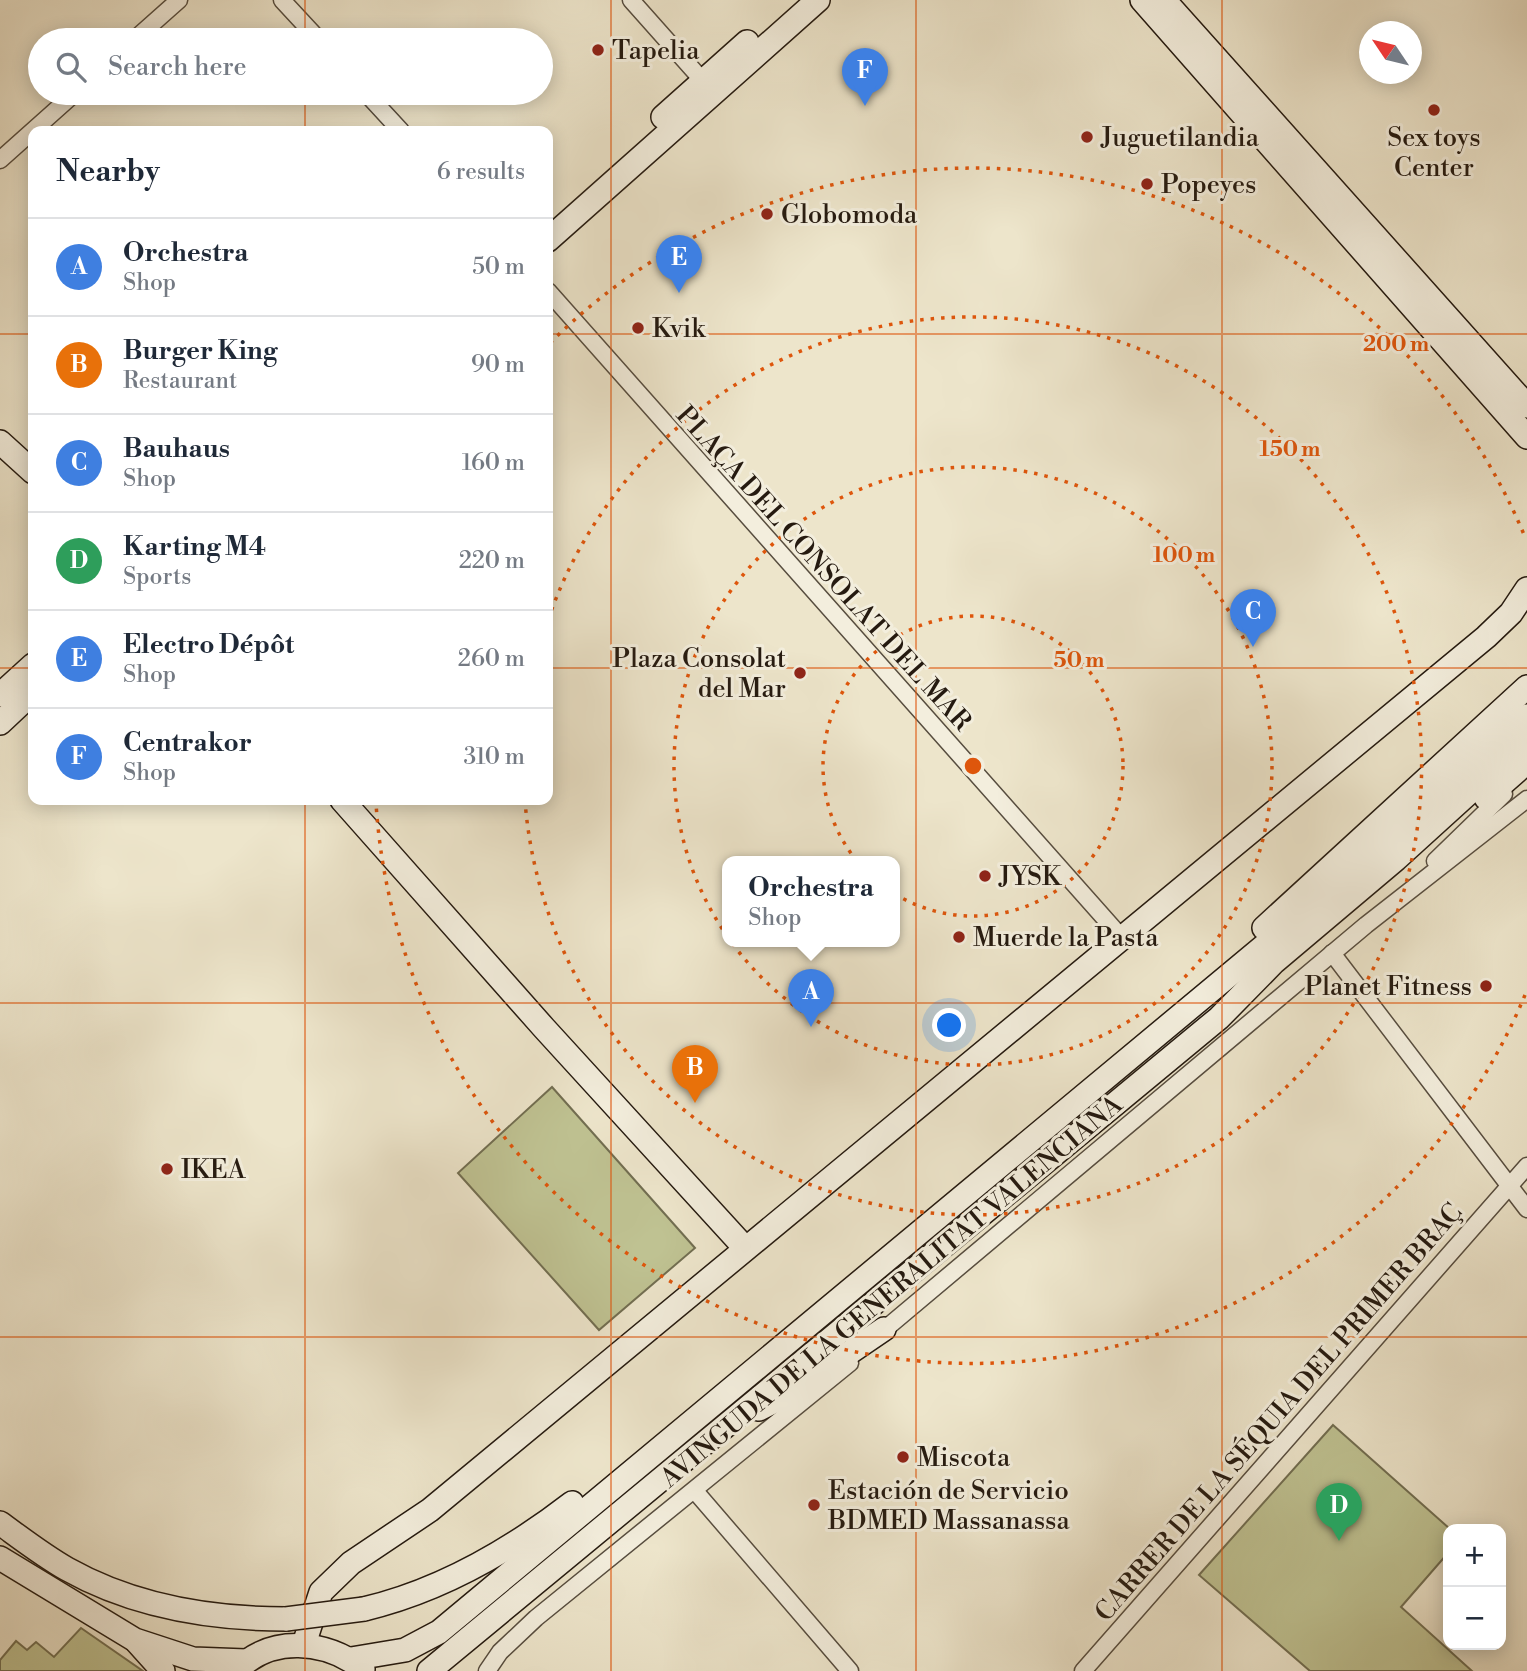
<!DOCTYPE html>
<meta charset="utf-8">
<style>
:root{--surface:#fff;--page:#f6f6f7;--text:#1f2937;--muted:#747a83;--line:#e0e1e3;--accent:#0b8043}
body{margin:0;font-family:"Libre Bodoni",serif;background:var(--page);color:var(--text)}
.controls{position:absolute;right:21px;bottom:21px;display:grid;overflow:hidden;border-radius:14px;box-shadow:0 4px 18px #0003}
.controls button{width:63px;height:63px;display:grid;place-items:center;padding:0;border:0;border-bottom:2px solid var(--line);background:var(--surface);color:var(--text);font:35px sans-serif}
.compass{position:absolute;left:1359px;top:21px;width:63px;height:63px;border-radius:50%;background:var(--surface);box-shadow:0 4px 18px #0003;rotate:305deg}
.you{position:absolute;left:950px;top:1026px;width:24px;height:24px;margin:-18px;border:5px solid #fff;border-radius:50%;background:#1a73e8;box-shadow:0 0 0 10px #1a73e833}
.badge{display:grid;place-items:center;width:46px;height:46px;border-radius:50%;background:var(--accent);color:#fff;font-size:23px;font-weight:700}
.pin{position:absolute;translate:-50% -58px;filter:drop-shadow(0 2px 4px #0008)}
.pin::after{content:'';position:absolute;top:37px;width:24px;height:21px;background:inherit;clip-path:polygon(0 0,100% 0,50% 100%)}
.popup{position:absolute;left:722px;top:856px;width:178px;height:91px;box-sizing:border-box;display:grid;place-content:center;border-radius:14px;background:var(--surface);filter:drop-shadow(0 2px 5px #0005);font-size:23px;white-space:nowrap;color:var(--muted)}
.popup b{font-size:26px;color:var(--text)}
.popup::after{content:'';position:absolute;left:50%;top:100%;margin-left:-14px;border:14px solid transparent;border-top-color:var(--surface)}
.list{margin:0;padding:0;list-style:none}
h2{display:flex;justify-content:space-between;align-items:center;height:91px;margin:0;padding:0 28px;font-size:30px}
h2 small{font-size:23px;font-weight:400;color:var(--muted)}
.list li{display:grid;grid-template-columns:46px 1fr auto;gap:21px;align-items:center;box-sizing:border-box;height:98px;padding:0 28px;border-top:2px solid var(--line)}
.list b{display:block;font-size:26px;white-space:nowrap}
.list p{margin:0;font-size:23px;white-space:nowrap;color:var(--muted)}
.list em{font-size:23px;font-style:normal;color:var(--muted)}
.icon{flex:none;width:38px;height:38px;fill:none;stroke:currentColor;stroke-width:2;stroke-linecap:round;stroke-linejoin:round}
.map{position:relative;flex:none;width:1527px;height:1671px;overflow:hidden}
.search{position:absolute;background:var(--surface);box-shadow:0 4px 18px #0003;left:28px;top:28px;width:525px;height:77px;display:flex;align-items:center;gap:18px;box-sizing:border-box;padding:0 24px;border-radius:38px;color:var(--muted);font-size:26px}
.panel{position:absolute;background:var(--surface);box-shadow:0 4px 18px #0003;left:28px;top:126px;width:525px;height:679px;border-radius:14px}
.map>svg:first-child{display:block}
</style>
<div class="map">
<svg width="1527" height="1671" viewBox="0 0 1527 1671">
<rect width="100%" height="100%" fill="#ede5cb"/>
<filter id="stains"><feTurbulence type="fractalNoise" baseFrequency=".00286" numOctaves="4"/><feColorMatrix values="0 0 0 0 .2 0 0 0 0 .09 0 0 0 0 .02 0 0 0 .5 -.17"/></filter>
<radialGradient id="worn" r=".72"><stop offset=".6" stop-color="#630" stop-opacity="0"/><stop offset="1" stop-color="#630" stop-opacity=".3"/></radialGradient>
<g fill="#bfc292" stroke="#726e51" stroke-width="2">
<polygon points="552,1087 695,1248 599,1330 458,1173"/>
<polygon points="1333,1425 1450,1529 1448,1553 1401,1607 1472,1671 1310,1671 1199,1575"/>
<polygon points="81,1628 143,1671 0,1671 0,1660 16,1641 27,1650 36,1642 54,1657"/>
</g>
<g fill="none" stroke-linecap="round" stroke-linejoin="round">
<g stroke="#574d3f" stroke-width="19">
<g id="street">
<polyline points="282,0 319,40"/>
<polyline points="631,0 703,81"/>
<polyline points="134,40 179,0"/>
<polyline points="366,93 401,131"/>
<polyline points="0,160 75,93"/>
<polyline points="548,291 1122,938"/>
<polyline points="1435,861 1504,794"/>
<polyline points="1332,953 1527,1209"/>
<polyline points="878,1335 1366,925 1527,799"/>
<polyline points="695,1491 850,1671"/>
<polyline points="487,1671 500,1652 536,1618 850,1363"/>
<polyline points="1083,1671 1527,1166"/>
</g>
</g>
<g stroke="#251a10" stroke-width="26">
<g id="secondary">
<polyline points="1142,0 1527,437"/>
<polyline points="1164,0 1527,406"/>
<polyline points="663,117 747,42"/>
<polyline points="548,240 818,0"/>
<polyline points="0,442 33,472"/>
<polyline points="0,695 33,665"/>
<polyline points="0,723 33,692"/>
<polyline points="1486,798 1527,762"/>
<polyline points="342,800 544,1028 745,1248"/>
<polyline points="1264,928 1527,687"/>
<polyline points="759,1409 790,1393 884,1329"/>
<path d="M0,1523C22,1539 44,1556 67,1569C133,1606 212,1619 286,1619"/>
<polyline points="0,1558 135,1640 193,1659 246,1661"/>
<path d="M364,1609C441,1591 511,1550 572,1503"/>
<polyline points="137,1642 163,1671"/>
<polyline points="304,1644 321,1592 351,1563 430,1510 1486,637 1511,613 1527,589"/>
<polyline points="351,1659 405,1650 439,1632 1382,848 1527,716"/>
<path d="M236,1671C271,1635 325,1640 363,1669"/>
<polyline points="429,1671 1219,1018 1274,962 1396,859 1527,740"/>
</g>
</g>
<use href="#street" stroke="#f3eedd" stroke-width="16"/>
<use href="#secondary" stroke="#f3eedd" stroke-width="23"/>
<g stroke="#251a10" stroke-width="26" stroke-linecap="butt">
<polyline id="secondary-bridge" points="286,1619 364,1609"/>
</g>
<use href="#secondary-bridge" stroke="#f3eedd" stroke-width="23"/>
</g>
<path fill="none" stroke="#de560c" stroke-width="2" stroke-opacity="0.55" d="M305,0V40M611,0V1671M916,0V1671M1222,0V1671M305,93V131M0,334H33M548,334H1527M0,668H33M548,668H1527M305,800V1671M0,1003H1527M0,1337H1527"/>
<g fill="none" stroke="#de560c" stroke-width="3.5" stroke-dasharray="3.5 7">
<circle cx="973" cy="766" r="150"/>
<circle cx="973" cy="766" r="299"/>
<path d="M548 620A449 449 0 1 1 525 801"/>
<path d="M1525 995A598 598 0 0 1 376 803M550 343A598 598 0 0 1 1525 537"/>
</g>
<g fill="#8f2418" stroke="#f3eedd" stroke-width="2.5">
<circle cx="598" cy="50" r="7"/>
<circle cx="1434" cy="110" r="7"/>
<circle cx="1087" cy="137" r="7"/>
<circle cx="1147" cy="184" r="7"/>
<circle cx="767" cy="214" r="7"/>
<circle cx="638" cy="328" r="7"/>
<circle cx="800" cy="673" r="7"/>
<circle cx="985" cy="876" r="7"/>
<circle cx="959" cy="937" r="7"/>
<circle cx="1486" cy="986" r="7"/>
<circle cx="167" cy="1169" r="7"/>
<circle cx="903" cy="1457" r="7"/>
<circle cx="814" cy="1505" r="7"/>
</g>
<g text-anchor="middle" stroke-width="6" stroke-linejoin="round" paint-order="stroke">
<g font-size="26" fill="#251a10" stroke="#f3eedd" text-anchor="start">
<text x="612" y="59">Tapelia</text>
<text x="1101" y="146">Juguetilandia</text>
<text x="1434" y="146" text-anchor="middle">Sex toys<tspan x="1434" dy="30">Center</tspan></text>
<text x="1161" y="193">Popeyes</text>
<text x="781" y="223">Globomoda</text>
<text x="652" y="337">Kvik</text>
<text x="786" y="667" text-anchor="end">Plaza Consolat<tspan x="786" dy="30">del Mar</tspan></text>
<text x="999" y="885">JYSK</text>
<text x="973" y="946">Muerde la Pasta</text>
<text x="1472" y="995" text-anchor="end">Planet Fitness</text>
<text x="181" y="1178">IKEA</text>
<text x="917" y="1466">Miscota</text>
<text x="828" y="1499">Estación de Servicio<tspan x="828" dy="30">BDMED Massanassa</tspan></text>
</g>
<g font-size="26" fill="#251a10" stroke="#f3eedd">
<text transform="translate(824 568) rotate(48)" y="9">PLAÇA DEL CONSOLAT DEL MAR</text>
<text transform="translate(891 1291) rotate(-40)" y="9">AVINGUDA DE LA GENERALITAT VALENCIANA</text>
<text transform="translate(1278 1412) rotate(-49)" y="9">CARRER DE LA SÉQUIA DEL PRIMER BRAÇ</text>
</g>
</g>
<circle cx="973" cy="766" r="10" fill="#de560c" stroke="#f3eedd" stroke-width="3.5"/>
<g font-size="21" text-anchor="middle" font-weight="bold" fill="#de560c" stroke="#f3eedd" stroke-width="6" stroke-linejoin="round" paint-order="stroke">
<text x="1396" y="351">200 m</text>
<text x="1290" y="456">150 m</text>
<text x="1184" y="562">100 m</text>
<text x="1079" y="667">50 m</text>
</g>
<rect width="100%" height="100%" filter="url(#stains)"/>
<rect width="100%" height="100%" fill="url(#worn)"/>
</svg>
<div class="controls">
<button>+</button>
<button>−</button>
</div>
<svg class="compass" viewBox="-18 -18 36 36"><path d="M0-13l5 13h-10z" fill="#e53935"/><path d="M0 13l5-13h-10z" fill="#747a83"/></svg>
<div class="you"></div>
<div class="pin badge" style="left:811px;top:1027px;background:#3f7fe0">A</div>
<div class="popup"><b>Orchestra</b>Shop</div>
<div class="pin badge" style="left:695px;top:1103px;background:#e8710a">B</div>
<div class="pin badge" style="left:1253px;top:647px;background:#3f7fe0">C</div>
<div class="pin badge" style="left:1339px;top:1541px;background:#2e9e5b">D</div>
<div class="pin badge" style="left:679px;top:293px;background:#3f7fe0">E</div>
<div class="pin badge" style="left:865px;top:106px;background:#3f7fe0">F</div>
<div class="search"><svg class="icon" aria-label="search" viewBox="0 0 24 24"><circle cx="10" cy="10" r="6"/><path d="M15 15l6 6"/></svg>Search here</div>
<section class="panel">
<h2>Nearby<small>6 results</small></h2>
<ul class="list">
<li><span class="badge" style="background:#3f7fe0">A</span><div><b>Orchestra</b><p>Shop</p></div><em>50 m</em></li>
<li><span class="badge" style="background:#e8710a">B</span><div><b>Burger King</b><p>Restaurant</p></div><em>90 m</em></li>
<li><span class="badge" style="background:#3f7fe0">C</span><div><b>Bauhaus</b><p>Shop</p></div><em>160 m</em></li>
<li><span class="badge" style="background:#2e9e5b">D</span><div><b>Karting M4</b><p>Sports</p></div><em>220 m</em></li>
<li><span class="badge" style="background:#3f7fe0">E</span><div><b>Electro Dépôt</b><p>Shop</p></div><em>260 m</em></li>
<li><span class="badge" style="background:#3f7fe0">F</span><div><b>Centrakor</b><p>Shop</p></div><em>310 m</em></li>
</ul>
</section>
</div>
